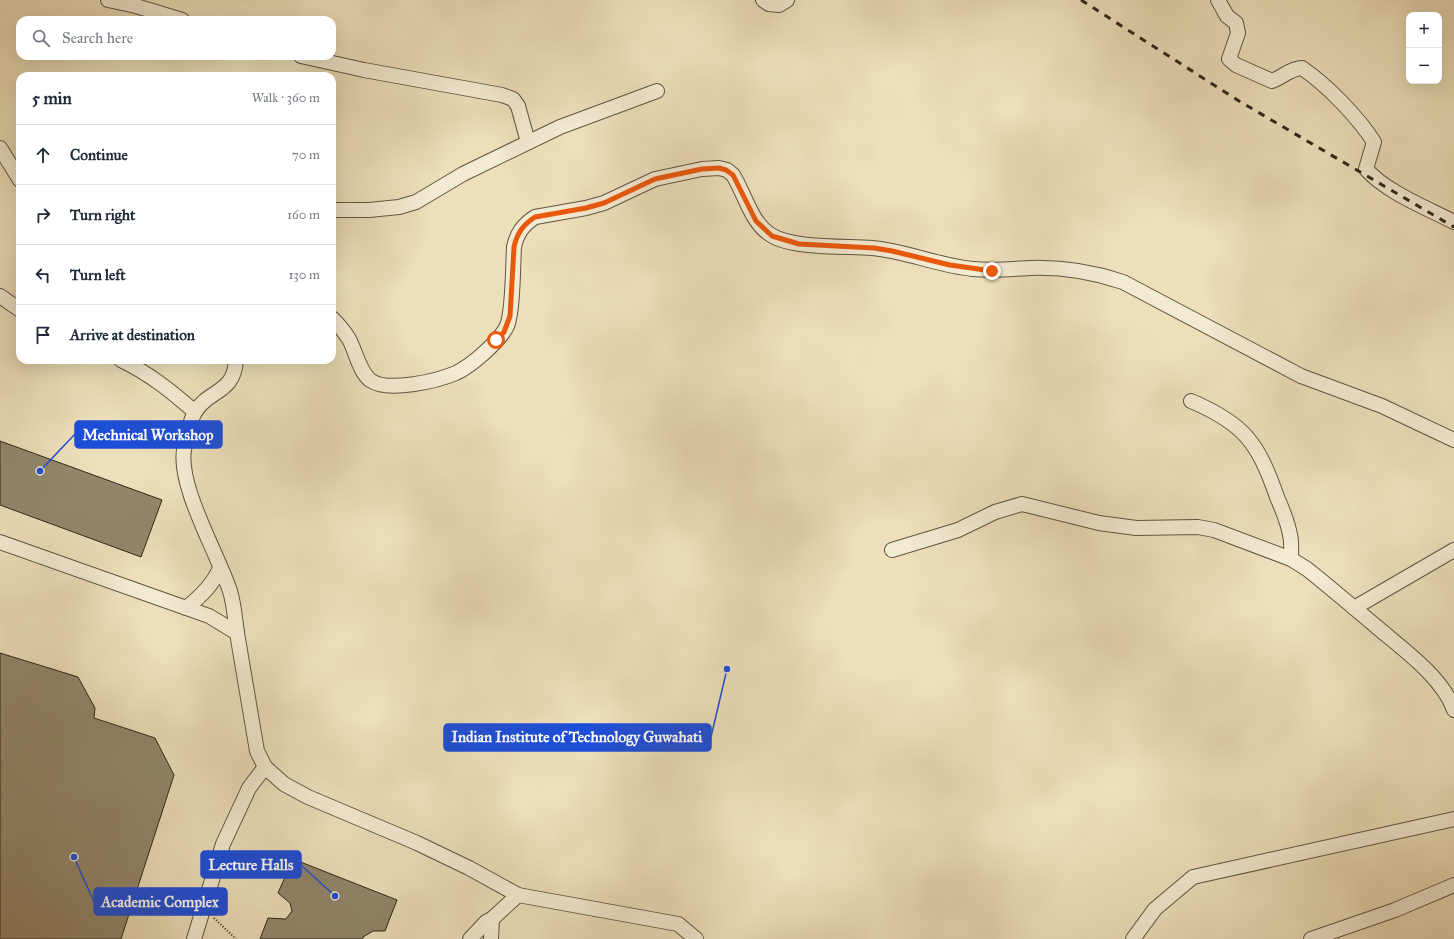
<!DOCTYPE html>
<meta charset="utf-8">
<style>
:root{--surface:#fff;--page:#f2f2f3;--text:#1f2937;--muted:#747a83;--line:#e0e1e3}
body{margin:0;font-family:"IM FELL Great Primer",serif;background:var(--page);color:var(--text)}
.controls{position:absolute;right:12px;top:12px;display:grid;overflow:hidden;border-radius:8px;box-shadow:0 4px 16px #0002}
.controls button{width:36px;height:36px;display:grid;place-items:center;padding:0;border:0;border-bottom:1px solid var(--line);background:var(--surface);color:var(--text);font:20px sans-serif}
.stop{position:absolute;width:12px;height:12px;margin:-9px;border:3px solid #ea580c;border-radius:50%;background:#fff}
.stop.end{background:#ea580c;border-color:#fff;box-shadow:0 1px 4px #0008}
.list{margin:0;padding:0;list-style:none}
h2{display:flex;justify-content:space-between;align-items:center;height:52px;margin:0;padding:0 16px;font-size:17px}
h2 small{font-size:13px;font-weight:400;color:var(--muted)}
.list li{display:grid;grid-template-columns:26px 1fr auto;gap:12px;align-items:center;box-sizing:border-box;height:60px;padding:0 16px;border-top:1px solid var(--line)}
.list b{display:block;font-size:15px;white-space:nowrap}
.list em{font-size:13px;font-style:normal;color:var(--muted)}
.icon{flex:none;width:22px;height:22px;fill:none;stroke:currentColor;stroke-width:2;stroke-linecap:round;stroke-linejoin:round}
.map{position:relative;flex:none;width:1454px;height:939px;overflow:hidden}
.search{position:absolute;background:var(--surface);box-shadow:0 4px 16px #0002;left:16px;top:16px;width:320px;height:44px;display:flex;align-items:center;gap:10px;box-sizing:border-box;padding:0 14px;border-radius:12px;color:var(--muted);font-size:15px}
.panel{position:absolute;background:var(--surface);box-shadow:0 4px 16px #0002;left:16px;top:72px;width:320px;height:292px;border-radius:12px}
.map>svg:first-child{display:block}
</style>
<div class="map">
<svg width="1454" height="939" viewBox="0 0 1454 939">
<rect width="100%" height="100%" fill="#ecdfba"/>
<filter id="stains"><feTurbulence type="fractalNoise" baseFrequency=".005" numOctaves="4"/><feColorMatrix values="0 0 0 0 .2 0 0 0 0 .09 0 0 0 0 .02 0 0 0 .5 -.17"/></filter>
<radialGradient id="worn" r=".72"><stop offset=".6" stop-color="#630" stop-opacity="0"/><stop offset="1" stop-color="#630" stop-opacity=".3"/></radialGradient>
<g fill="#92876d" stroke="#30271a">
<polygon points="0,441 162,500 141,557 0,505"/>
<polygon points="0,653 78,677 95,708 94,718 155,738 174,775 121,939 0,939"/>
<polygon points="293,859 397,900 385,931 373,931 363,937 363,939 260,939 268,918 286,919 292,911 290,903 278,893"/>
</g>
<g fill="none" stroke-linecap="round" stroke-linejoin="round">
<g stroke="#5f5542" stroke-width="16">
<g id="minor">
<polyline points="108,0 136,6 182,20"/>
<polyline points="763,0 769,4 779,5 787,0"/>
<path d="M1218,0L1227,16L1236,23L1238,33L1229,59L1236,65L1272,81C1285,76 1289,69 1302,68C1327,85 1358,117 1374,142L1366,169C1386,192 1427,208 1454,222"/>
<polyline points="301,56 364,70 502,95 513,99 518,106 528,142"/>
<polyline points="0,148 20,180"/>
<polyline points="332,210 369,210 399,207 416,202 463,174 560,127 657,91"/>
<polyline points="0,296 20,310"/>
<path d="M332,318C338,324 344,331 349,339C356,352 359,371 370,380C387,393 437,381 456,373C471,366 500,341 507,326C513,312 513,265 514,247C517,233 523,225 535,217L586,208L604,203L655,179L702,169L719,168L727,170L733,175C745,194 751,223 771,235C793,249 846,246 872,248C907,251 939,266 973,269C993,271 1010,269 1030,268C1061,267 1093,272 1123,282L1301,376L1382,406L1454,440"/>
<path d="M121,360C150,374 171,391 195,412"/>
<path d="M236,360C234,394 209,389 195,412C189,423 186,438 184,450C178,487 218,554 230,591C234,604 235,619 237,633"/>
<path d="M1191,401C1245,424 1258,443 1277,497C1282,509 1288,522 1290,535C1292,542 1291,551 1291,559"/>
<polyline points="0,542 209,616 237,633 257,751 265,767 284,784 308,797 417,843 469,868 518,895 678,924 696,939"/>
<path d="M892,550L958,530L995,512L1022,504L1099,523L1136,528L1198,527L1214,530L1291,559L1307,569C1331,588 1354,608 1378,628C1404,650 1443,678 1454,710"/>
<path d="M186,608C200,597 213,585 220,568"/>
<polyline points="1354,608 1454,550"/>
<polyline points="194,939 223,844 249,788 265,767"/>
<polyline points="470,939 486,922 492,919"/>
<polyline points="491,939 492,919 518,895"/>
<polyline points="1133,939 1155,909 1193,877 1454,819"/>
<polyline points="1311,939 1395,910 1454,885"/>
</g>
</g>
<polyline stroke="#30271a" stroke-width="2" stroke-dasharray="1 2" stroke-linecap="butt" points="214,918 236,939"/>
<use href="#minor" stroke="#f3ead2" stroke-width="14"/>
<polyline stroke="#30271a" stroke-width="3" stroke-dasharray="7 7" stroke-linecap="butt" points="1081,0 1239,101 1454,227"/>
</g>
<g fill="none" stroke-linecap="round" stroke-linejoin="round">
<path stroke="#ea580c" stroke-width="5" d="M496,340L504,332L510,316L514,247C517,233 523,225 535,217L586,208L604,203L655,179L702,169L719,168L726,170L733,175L756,221L772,236L799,244L874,248L892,251L950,265L992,271"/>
</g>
<path fill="none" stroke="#1d4ed8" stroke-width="1.5" d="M40 471L75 434M727 669L711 737M335 896L301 865M74 857L94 902"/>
<g fill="#1d4ed8" stroke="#f3ead2" stroke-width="1.5">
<circle cx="40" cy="471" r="4"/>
<circle cx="727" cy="669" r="4"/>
<circle cx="335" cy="896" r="4"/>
<circle cx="74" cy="857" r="4"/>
</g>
<g fill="#1d4ed8" stroke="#1d4ed8" stroke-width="1.5">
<rect x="75" y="421" width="147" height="27" rx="4"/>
<rect x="444" y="724" width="267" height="27" rx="4"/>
<rect x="201" y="851" width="100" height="27" rx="4"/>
<rect x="94" y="888" width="133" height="27" rx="4"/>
</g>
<g font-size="15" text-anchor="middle" font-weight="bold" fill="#fff">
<text x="148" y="440">Mechnical Workshop</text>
<text x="577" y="742">Indian Institute of Technology Guwahati</text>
<text x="251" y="870">Lecture Halls</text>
<text x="160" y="907">Academic Complex</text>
</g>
<rect width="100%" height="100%" filter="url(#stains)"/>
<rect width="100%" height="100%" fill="url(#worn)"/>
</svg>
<div class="controls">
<button>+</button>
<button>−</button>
</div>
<div class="stop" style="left:496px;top:340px"></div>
<div class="stop end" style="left:992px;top:271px"></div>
<div class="search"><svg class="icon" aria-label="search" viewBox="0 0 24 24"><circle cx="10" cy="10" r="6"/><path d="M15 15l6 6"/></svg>Search here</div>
<section class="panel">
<h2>5 min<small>Walk · 360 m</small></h2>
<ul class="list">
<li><svg class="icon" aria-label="ahead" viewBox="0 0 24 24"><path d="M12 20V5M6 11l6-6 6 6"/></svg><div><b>Continue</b></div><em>70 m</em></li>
<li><svg class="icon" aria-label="right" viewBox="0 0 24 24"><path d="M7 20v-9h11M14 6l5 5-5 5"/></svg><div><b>Turn right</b></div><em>160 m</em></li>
<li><svg class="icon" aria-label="left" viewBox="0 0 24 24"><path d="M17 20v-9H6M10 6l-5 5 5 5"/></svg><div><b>Turn left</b></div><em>130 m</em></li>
<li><svg class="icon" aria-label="arrive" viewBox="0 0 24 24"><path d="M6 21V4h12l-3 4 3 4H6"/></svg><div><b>Arrive at destination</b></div></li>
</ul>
</section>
</div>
